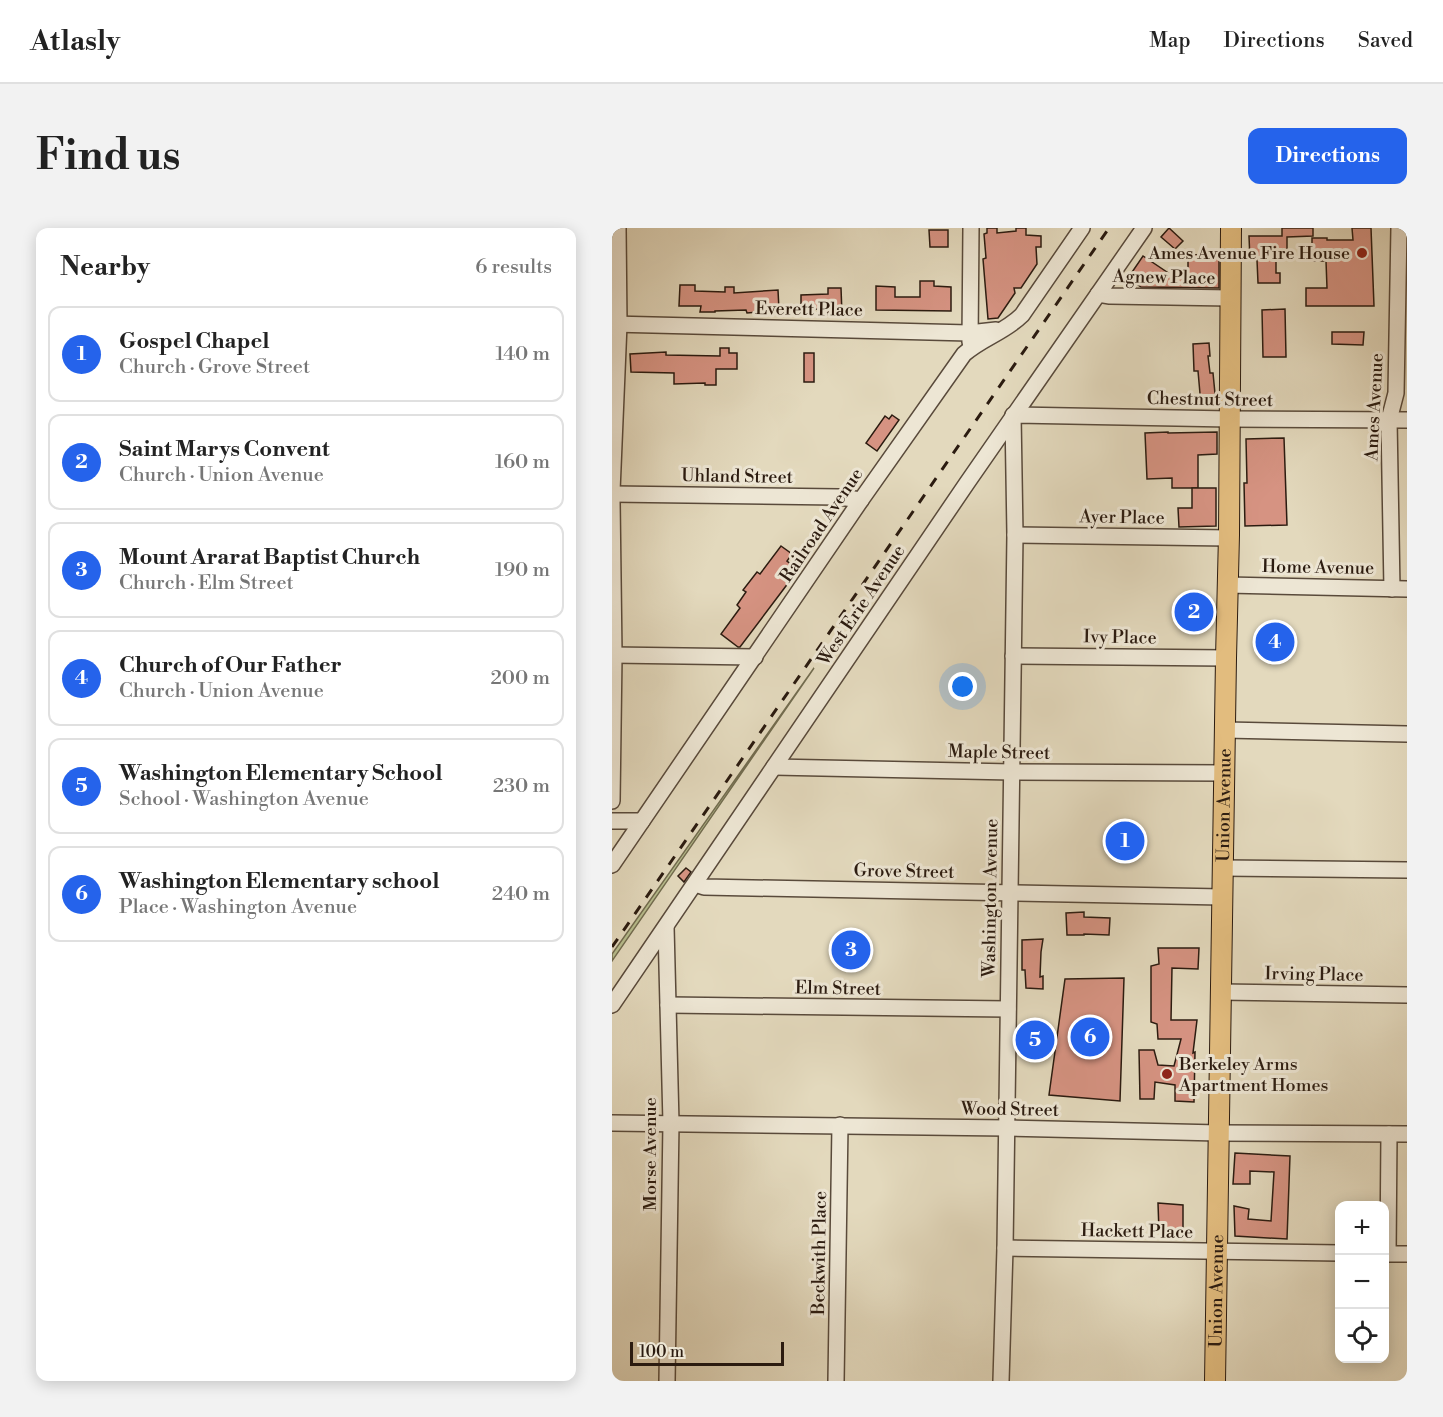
<!DOCTYPE html>
<meta charset="utf-8">
<style>
:root{--surface:#fff;--page:#f2f2f2;--text:#222;--muted:#767676;--line:#e0e0e0;--accent:#2563eb}
body{margin:0;font-family:"Libre Bodoni",serif;background:var(--page);color:var(--text)}
.controls{position:absolute;right:18px;bottom:18px;display:grid;overflow:hidden;border-radius:12px;box-shadow:0 3px 15px #0003}
.controls button{width:54px;height:54px;display:grid;place-items:center;padding:0;border:0;border-bottom:2px solid var(--line);background:var(--surface);color:var(--text);font:30px sans-serif}
.scale{position:absolute;left:18px;bottom:15px;width:154px;box-sizing:border-box;padding-left:6px;border:3px solid #2b1b10;border-top:0;font-size:16px;line-height:21px;white-space:nowrap;color:#2b1b10;-webkit-text-stroke:4px #ede6d4;paint-order:stroke}
.you{position:absolute;left:351px;top:459px;width:21px;height:21px;margin:-15px;border:4px solid #fff;border-radius:50%;background:#1a73e8;box-shadow:0 0 0 9px #1a73e833}
.badge{display:grid;place-items:center;width:39px;height:39px;border-radius:50%;background:var(--accent);color:#fff;font-size:20px;font-weight:700}
.pin{position:absolute;translate:-50% -50%;border:3px solid #fff;box-shadow:0 2px 6px #0006}
.list{margin:0;padding:0;list-style:none}
h2{display:flex;justify-content:space-between;align-items:center;height:78px;margin:0;padding:0 24px;font-size:26px}
h2 small{font-size:20px;font-weight:400;color:var(--muted)}
.list li{display:grid;grid-template-columns:39px 1fr auto;gap:18px;align-items:center;box-sizing:border-box;height:96px;margin:0 12px 12px;padding:0 12px;border:2px solid var(--line);border-radius:12px}
.list b{display:block;font-size:22px;white-space:nowrap}
.list p{margin:0;font-size:20px;white-space:nowrap;color:var(--muted)}
.list em{font-size:20px;font-style:normal;color:var(--muted)}
.icon{flex:none;width:33px;height:33px;fill:none;stroke:currentColor;stroke-width:2;stroke-linecap:round;stroke-linejoin:round}
.map{position:relative;flex:none;width:795px;height:1153px;overflow:hidden;border-radius:12px}
header{display:flex;align-items:center;gap:36px;box-sizing:border-box;height:84px;padding:0 30px;background:var(--surface);border-bottom:2px solid var(--line)}
header strong{font-size:28px}
nav{display:flex;gap:33px;margin-inline-start:auto;font-size:21px}
.intro{display:flex;align-items:center;justify-content:space-between;box-sizing:border-box;height:144px;padding:0 36px}
h1{margin:0;font-size:42px}
.button{padding:15px 27px;border-radius:12px;background:var(--accent);color:#fff;font-size:21px;font-weight:700}
main{display:flex;gap:36px;padding:0 36px}
aside{flex:1;background:var(--surface);border-radius:12px;box-shadow:0 3px 15px #0003}
.map>svg:first-child{display:block}
</style>
<header>
<strong>Atlasly</strong>
<nav><a>Map</a><a>Directions</a><a>Saved</a></nav>
</header>
<div class="intro"><h1>Find us</h1><a class="button">Directions</a></div>
<main>
<aside>
<h2>Nearby<small>6 results</small></h2>
<ul class="list">
<li><span class="badge">1</span><div><b>Gospel Chapel</b><p>Church · Grove Street</p></div><em>140 m</em></li>
<li><span class="badge">2</span><div><b>Saint Marys Convent</b><p>Church · Union Avenue</p></div><em>160 m</em></li>
<li><span class="badge">3</span><div><b>Mount Ararat Baptist Church</b><p>Church · Elm Street</p></div><em>190 m</em></li>
<li><span class="badge">4</span><div><b>Church of Our Father</b><p>Church · Union Avenue</p></div><em>200 m</em></li>
<li><span class="badge">5</span><div><b>Washington Elementary School</b><p>School · Washington Avenue</p></div><em>230 m</em></li>
<li><span class="badge">6</span><div><b>Washington Elementary school</b><p>Place · Washington Avenue</p></div><em>240 m</em></li>
</ul>
</aside>
<div class="map">
<svg width="795" height="1153" viewBox="0 0 795 1153">
<rect width="100%" height="100%" fill="#e3d9bd"/>
<filter id="stains"><feTurbulence type="fractalNoise" baseFrequency=".00333" numOctaves="4"/><feColorMatrix values="0 0 0 0 .2 0 0 0 0 .09 0 0 0 0 .02 0 0 0 .5 -.17"/></filter>
<radialGradient id="worn" r=".72"><stop offset=".6" stop-color="#630" stop-opacity="0"/><stop offset="1" stop-color="#630" stop-opacity=".3"/></radialGradient>
<polygon fill="#b8be8e" stroke="#726c4f" stroke-width="1.5" points="202,440 0,733 0,726"/>
<g fill="#d69382" stroke="#2b1b10" stroke-width="1.5">
<polygon points="375,0 385,0 385,5 404,3 404,0 414,0 414,7 429,8 429,19 424,19 425,36 409,60 402,60 403,65 386,90 376,91 371,31 374,30 372,6 375,5"/>
<polygon points="557,0 571,13 563,21 549,9"/>
<polygon points="670,0 701,0 701,8 675,9 675,28 664,28 664,45 668,45 668,55 646,55 645,32 638,32 637,8 670,8"/>
<polygon points="740,0 759,0 762,78 694,78 694,60 715,60 714,33 700,33 700,10 715,10 715,12 741,12"/>
<polygon points="317,2 336,2 336,19 318,19"/>
<polygon points="607,26 607,60 529,59 516,50 531,28 558,46 576,46 576,27"/>
<polygon points="308,53 322,53 322,58 339,59 339,83 264,82 264,58 283,59 283,69 308,69"/>
<polygon points="68,57 83,57 83,63 113,64 113,59 122,59 122,65 166,62 167,82 135,85 134,82 103,83 103,84 88,84 89,78 67,78"/>
<polygon points="216,60 229,60 230,86 216,87 216,81 189,81 189,67 216,66"/>
<polygon points="673,81 674,129 651,129 650,82"/>
<polygon points="720,104 752,104 751,117 720,116"/>
<polygon points="597,115 598,128 596,128 598,145 601,145 604,176 589,177 586,143 582,143 581,116"/>
<polygon points="108,120 117,120 117,125 125,125 125,141 104,141 104,157 93,157 93,155 62,156 62,145 19,144 18,126 54,124 54,127 108,128"/>
<rect x="192" y="125" width="10" height="29"/>
<polygon points="280,187 287,192 265,223 254,215 273,188 277,191"/>
<polygon points="556,204 556,205 605,204 605,226 586,227 586,260 560,260 560,250 535,251 533,205"/>
<polygon points="672,210 675,297 633,298 632,255 635,255 634,211"/>
<polygon points="580,260 604,260 604,298 567,299 566,280 580,280"/>
<polygon points="169,318 180,326 175,333 186,342 128,419 126,419 109,406 128,380 125,377 134,364 131,362 145,344 148,346"/>
<polygon points="74,640 79,644 72,654 66,648"/>
<polygon points="472,684 472,689 498,690 497,707 472,706 472,707 455,707 454,685"/>
<polygon points="431,711 429,724 428,749 431,748 431,761 414,760 413,742 410,742 410,712"/>
<polygon points="546,720 587,720 586,741 560,740 559,792 585,792 581,825 583,824 582,874 563,873 563,857 543,854 542,871 528,871 527,822 542,822 546,837 562,838 569,811 546,811 545,796 539,794 539,738 547,736"/>
<polygon points="512,750 508,873 437,867 453,751"/>
<polygon points="623,925 678,928 675,1011 623,1008 622,978 637,981 636,991 659,993 662,944 638,943 638,956 621,956"/>
<polygon points="546,975 571,977 571,1004 547,1004"/>
</g>
<g fill="none" stroke-linecap="round" stroke-linejoin="round">
<g stroke="#594a3b" stroke-width="18">
<g id="minor">
<polyline points="486,66 498,68 618,70"/>
<polyline points="0,96 357,105 384,102"/>
<polyline points="358,114 359,0"/>
<polyline points="0,263 7,96 6,0"/>
<polyline points="0,266 227,269 249,272"/>
<polyline points="0,273 2,427 0,573"/>
<polyline points="403,307 617,310"/>
<polyline points="615,357 795,361"/>
<polyline points="780,361 777,192 784,165 787,0"/>
<polyline points="0,427 143,429"/>
<polyline points="401,428 614,430"/>
<polyline points="613,502 795,506"/>
<polyline points="162,539 400,544 612,545"/>
<polyline points="0,593 30,593"/>
<path d="M0,637L249,272L352,126C370,110 393,104 410,87L470,0"/>
<polyline points="611,640 795,642"/>
<polyline points="83,656 92,659 610,669"/>
<polyline points="54,699 59,895 55,1153"/>
<polyline points="609,764 795,767"/>
<polyline points="0,777 355,255 532,0"/>
<polyline points="56,777 396,781"/>
<polyline points="0,895 395,900 607,905 795,906"/>
<polyline points="393,1020 728,1025"/>
<polyline points="772,1026 795,1026"/>
<polyline points="776,1026 777,906"/>
<polyline points="224,1153 228,897"/>
<polyline points="389,1153 393,1020 403,307 401,187 618,191 795,192"/>
</g>
</g>
<g stroke="#2b1b10" stroke-width="22">
<g id="major">
<path id="s1" d="M603,1153L614,430L617,307L619,0"/>
</g>
</g>
<use href="#minor" stroke="#ede6d4" stroke-width="15"/>
<use href="#major" stroke="#e2bc7e" stroke-width="20"/>
<polyline stroke="#2b1b10" stroke-width="3" stroke-dasharray="10 10" stroke-linecap="butt" points="0,719 497,0"/>
</g>
<g fill="#8f2418" stroke="#ede6d4" stroke-width="2">
<circle cx="750" cy="25" r="6"/>
<circle cx="555" cy="846" r="6"/>
</g>
<g text-anchor="middle" stroke-width="6" stroke-linejoin="round" paint-order="stroke">
<g font-size="18" fill="#2b1b10" stroke="#ede6d4" text-anchor="end">
<text x="738" y="31">Ames Avenue Fire House</text>
<text x="567" y="842" text-anchor="start">Berkeley Arms<tspan x="567" dy="21">Apartment Homes</tspan></text>
</g>
<g font-size="18" fill="#2b1b10" stroke="#ede6d4">
<text transform="translate(552 49) rotate(1)" y="6">Agnew Place</text>
<text transform="translate(197 81) rotate(1)" y="6">Everett Place</text>
<text transform="translate(598 171) rotate(1)" y="6">Chestnut Street</text>
<text transform="translate(762 179) rotate(-87)" y="6">Ames Avenue</text>
<text transform="translate(125 248) rotate(1)" y="6">Uhland Street</text>
<text transform="translate(510 289) rotate(1)" y="6">Ayer Place</text>
<text transform="translate(209 297) rotate(-56)" y="6">Railroad Avenue</text>
<text transform="translate(706 339) rotate(1)" y="6">Home Avenue</text>
<text transform="translate(249 377) rotate(-56)" y="6">West Erie Avenue</text>
<text transform="translate(508 409) rotate(1)" y="6">Ivy Place</text>
<text transform="translate(387 524) rotate(1)" y="6">Maple Street</text>
<text dy="6" stroke="none"><textPath href="#s1" startOffset="576">Union Avenue</textPath></text>
<text transform="translate(292 643) rotate(1)" y="6">Grove Street</text>
<text transform="translate(378 670) rotate(-89)" y="6">Washington Avenue</text>
<text transform="translate(702 746) rotate(1)" y="6">Irving Place</text>
<text transform="translate(226 760) rotate(1)" y="6">Elm Street</text>
<text transform="translate(398 881) rotate(1)" y="6">Wood Street</text>
<text transform="translate(38 926) rotate(-90)" y="6">Morse Avenue</text>
<text transform="translate(525 1003) rotate(1)" y="6">Hackett Place</text>
<text transform="translate(207 1025) rotate(-89)" y="6">Beckwith Place</text>
<text dy="6" stroke="none"><textPath href="#s1" startOffset="90">Union Avenue</textPath></text>
</g>
</g>
<rect width="100%" height="100%" filter="url(#stains)"/>
<rect width="100%" height="100%" fill="url(#worn)"/>
</svg>
<div class="controls">
<button>+</button>
<button>−</button>
<button><svg class="icon" aria-label="locate" viewBox="0 0 24 24"><circle cx="12" cy="12" r="6"/><path d="M12 2v4M12 18v4M2 12h4M18 12h4"/></svg></button>
</div>
<div class="scale">100 m</div>
<div class="you"></div>
<div class="pin badge" style="left:513px;top:613px">1</div>
<div class="pin badge" style="left:582px;top:384px">2</div>
<div class="pin badge" style="left:239px;top:722px">3</div>
<div class="pin badge" style="left:663px;top:414px">4</div>
<div class="pin badge" style="left:423px;top:812px">5</div>
<div class="pin badge" style="left:478px;top:809px">6</div>
</div>
</main>
